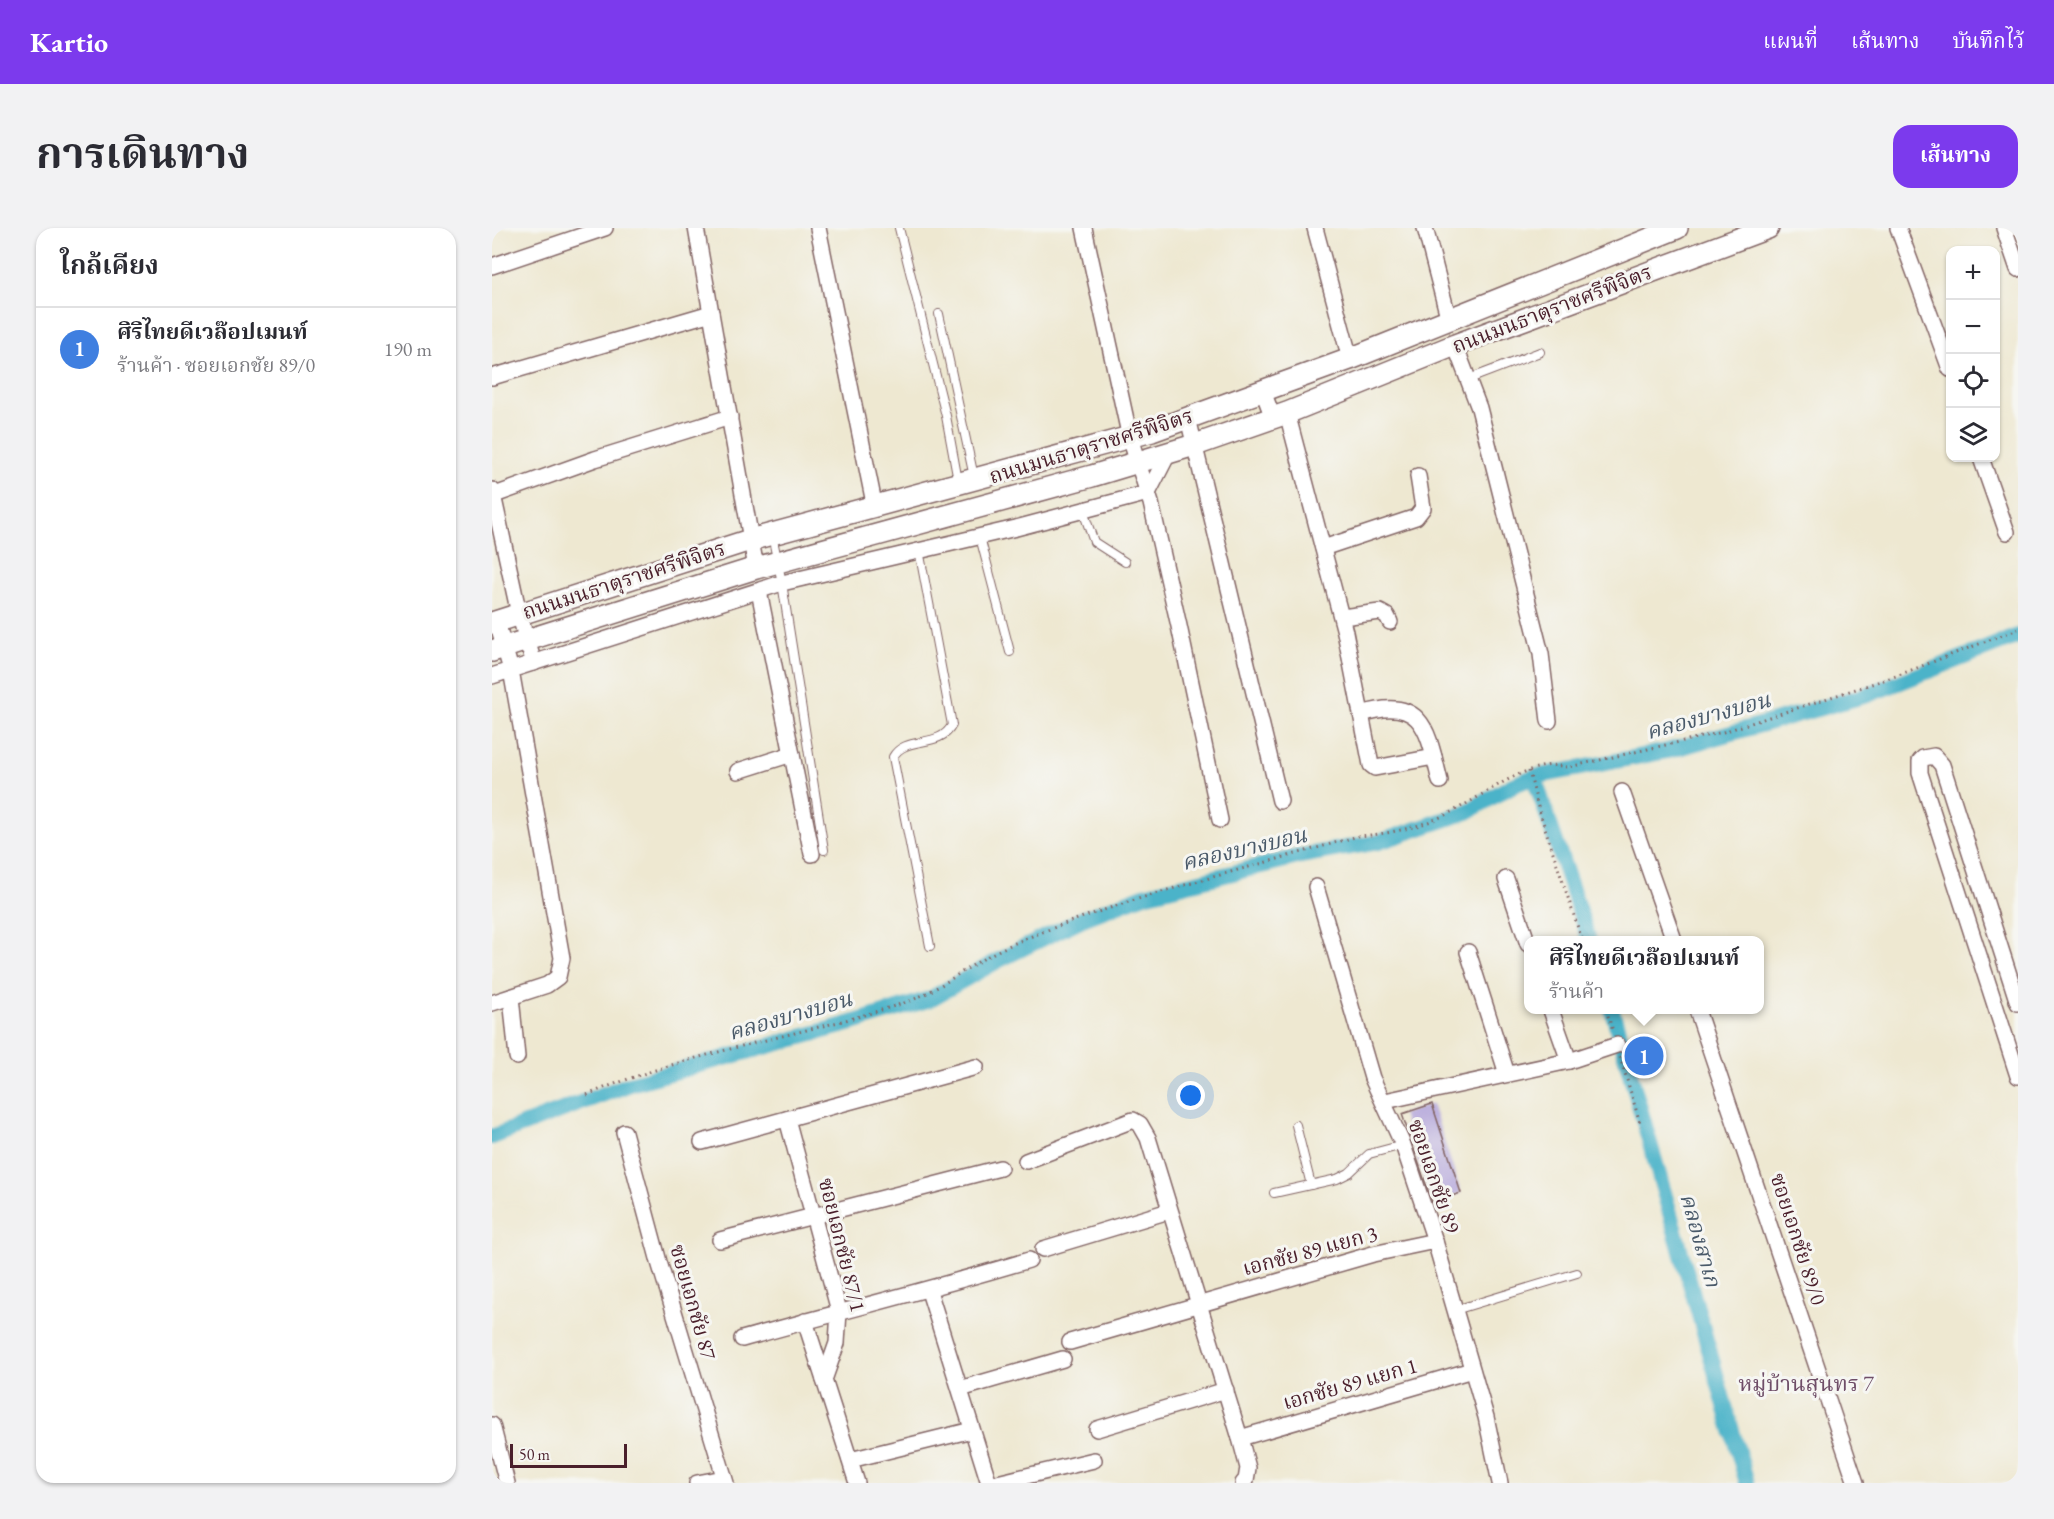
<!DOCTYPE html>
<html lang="th">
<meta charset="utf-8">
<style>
:root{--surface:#fff;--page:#f2f2f3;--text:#2b2b33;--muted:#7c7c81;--line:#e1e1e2;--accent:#7c3aed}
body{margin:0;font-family:"EB Garamond","Noto Serif Thai",serif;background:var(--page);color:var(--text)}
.controls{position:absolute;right:18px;top:18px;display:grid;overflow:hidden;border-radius:12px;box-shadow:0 2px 4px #0004}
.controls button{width:54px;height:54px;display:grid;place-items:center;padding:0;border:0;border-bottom:2px solid var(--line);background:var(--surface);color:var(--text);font:30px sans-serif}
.scale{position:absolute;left:18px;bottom:15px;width:117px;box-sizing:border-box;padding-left:6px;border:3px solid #4a1f2b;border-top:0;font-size:16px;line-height:21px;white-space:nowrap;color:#4a1f2b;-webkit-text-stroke:4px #f6f6f2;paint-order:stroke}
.you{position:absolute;left:699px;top:868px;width:21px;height:21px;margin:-15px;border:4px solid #fff;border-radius:50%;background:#1a73e8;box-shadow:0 0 0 9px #1a73e833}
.badge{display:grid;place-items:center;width:39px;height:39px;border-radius:50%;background:var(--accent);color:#fff;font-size:20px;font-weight:700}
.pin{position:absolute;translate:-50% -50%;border:3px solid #fff;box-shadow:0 2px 6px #0006}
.popup{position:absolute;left:1032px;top:708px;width:240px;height:78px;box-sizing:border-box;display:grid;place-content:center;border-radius:12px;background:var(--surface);filter:drop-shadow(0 2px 4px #0005);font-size:20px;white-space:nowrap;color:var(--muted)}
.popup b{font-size:22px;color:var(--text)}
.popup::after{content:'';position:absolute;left:50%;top:100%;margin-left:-12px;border:12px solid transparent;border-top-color:var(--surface)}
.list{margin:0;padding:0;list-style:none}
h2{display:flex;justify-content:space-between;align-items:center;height:78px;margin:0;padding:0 24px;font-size:26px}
h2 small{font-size:20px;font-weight:400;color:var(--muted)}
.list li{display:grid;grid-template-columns:39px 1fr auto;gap:18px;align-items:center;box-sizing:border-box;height:84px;padding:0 24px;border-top:2px solid var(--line)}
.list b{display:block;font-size:22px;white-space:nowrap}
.list p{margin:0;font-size:20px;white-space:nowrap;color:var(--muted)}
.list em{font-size:20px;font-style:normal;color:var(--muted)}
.icon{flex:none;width:33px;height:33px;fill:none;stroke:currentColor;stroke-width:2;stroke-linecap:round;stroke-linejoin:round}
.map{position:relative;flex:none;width:1526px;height:1255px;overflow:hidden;border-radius:18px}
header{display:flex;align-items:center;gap:36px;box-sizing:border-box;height:84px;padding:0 30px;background:var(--accent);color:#fff}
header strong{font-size:28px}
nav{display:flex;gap:33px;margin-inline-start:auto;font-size:21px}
.intro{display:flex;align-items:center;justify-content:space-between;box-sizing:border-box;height:144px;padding:0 36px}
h1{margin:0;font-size:42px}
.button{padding:15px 27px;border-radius:18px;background:var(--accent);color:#fff;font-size:21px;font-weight:700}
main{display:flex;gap:36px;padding:0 36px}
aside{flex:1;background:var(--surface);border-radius:18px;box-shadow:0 2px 4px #0004}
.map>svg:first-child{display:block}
</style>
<header>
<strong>Kartio</strong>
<nav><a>แผนที่</a><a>เส้นทาง</a><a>บันทึกไว้</a></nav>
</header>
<div class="intro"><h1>การเดินทาง</h1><a class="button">เส้นทาง</a></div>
<main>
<aside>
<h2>ใกล้เคียง<small></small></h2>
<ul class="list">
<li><span class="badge" style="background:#3f7fe0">1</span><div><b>ศิริไทยดีเวล๊อปเมนท์</b><p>ร้านค้า · ซอยเอกชัย 89/0</p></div><em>190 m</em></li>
</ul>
</aside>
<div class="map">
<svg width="1526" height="1255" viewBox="0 0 1526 1255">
<rect width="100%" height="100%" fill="#f6f6f2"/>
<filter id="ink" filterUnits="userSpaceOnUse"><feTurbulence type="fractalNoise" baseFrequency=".0167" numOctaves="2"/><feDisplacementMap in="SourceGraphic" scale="12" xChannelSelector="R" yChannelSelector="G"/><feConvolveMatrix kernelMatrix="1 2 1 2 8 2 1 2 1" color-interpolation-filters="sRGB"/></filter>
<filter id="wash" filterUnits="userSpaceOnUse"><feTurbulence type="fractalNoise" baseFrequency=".008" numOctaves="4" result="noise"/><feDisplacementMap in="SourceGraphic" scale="24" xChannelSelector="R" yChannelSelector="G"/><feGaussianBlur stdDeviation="1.35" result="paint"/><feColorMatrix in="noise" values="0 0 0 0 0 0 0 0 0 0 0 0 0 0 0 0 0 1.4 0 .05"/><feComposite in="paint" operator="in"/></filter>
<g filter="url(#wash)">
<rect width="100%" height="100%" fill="#eee8d1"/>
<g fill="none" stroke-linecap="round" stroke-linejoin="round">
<g stroke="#4bb3c9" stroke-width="16">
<polyline points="1042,549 1097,712"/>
<polyline points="1120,782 1255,1255"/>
<polyline points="0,909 138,856 360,795 438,771 507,732 590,691 652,667 809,628 887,614 975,584 1021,557 1042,549 1175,523 1375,467 1526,408"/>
</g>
</g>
<g id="blocks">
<polygon fill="#b4a6da" points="940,876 969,965 940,974 910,886"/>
</g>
</g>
<g filter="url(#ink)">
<use href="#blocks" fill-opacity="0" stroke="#836565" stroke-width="1.5"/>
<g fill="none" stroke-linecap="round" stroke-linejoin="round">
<g stroke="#836565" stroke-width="10">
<g id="lane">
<polyline points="407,0 454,188 466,253"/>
<polyline points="447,86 482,249"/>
<polyline points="977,151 1048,124"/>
<polyline points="591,283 602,314 633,334"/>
<polyline points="280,307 290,355 332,622"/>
<polyline points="488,309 518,424"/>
<path d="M427,322L460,497C448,521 413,507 401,529L438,718"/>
<polyline points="804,897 819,957"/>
<polyline points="782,965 845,951 857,945 877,926 911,917"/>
<polyline points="963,1082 1085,1045"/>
</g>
</g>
<g stroke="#836565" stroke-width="18">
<g id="street">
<polyline points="204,0 264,340"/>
<polyline points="326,0 383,280"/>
<polyline points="592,0 638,210 659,275 687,398 728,592"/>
<polyline points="823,0 858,131"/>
<polyline points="933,0 957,92"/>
<polyline points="1406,0 1458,141"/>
<polyline points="1512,0 1526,41"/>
<polyline points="0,38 113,0"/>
<polyline points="963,117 987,180 1003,243 1049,426 1057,493"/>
<polyline points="0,149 219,85"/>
<polyline points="771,163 781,190"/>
<polyline points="795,185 853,404 879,537 883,540 942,529"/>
<polyline points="696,190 788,573"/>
<polyline points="1489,230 1515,304"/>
<polyline points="0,262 27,386 42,435"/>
<polyline points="0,268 103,231 238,189"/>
<polyline points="831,320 924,289 931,280 926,248"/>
<polyline points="267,363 320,626"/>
<polyline points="850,389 888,384 895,388 898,394"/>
<polyline points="0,448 290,355 524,300 656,265 676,226"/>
<path d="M870,486C932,466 936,505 948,553"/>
<polyline points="246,543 300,526"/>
<polyline points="1130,564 1182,712"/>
<polyline points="1014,651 1036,716"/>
<polyline points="824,659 880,850 911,917 943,1013 994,1189 1008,1255"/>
<polyline points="976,724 1015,846"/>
<polyline points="19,769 25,829"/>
<polyline points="0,775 55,757 66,749 70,730 19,442 5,394"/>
<polyline points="1526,775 1450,537 1442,528 1431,530 1428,533 1428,545 1526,848"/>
<polyline points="1059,782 1077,833"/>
<polyline points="1205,782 1364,1255"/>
<polyline points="893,873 1077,833 1125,817"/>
<polyline points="295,891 347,1083 345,1115 332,1152 365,1255"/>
<polyline points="132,904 167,1034 234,1255"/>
<polyline points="210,914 484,839"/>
<polyline points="534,933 641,892 648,896 656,910 748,1210 756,1240 754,1252 751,1255"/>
<polyline points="228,1012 508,940"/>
<polyline points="551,1021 677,983"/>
<polyline points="437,1063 497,1255"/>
<polyline points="313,1093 332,1152"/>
<path d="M250,1111C345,1084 442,1061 537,1032"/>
<polyline points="578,1114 881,1026 943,1013"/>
<polyline points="468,1161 571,1131"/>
<polyline points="0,1197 15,1255"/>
<polyline points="605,1201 734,1162"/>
<polyline points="748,1210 980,1142"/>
<polyline points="358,1232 480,1202"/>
<polyline points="205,1255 232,1250"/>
<polyline points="505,1255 602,1232"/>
</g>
</g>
<g stroke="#836565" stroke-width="24">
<g id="secondary">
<polyline points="0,395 258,312 660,203 858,131 1185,0"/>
<polyline points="0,423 264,340 600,248 709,215 795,185 963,117 1276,0"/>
</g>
</g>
<g stroke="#836565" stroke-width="3" stroke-dasharray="1.5 4.5" stroke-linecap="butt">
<polyline points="1037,543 1046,579 1090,712"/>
<polyline points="1114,782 1121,803"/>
<polyline points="1128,829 1149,898"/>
<path d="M95,867C196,824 305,809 409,776C447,764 479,734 516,718C628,670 749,643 866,608C900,606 933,598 963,582C992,567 1022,543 1054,538C1062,536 1070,539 1077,539L1231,504L1404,448L1526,401"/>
</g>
<use href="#lane" stroke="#fff" stroke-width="8"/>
<use href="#street" stroke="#fff" stroke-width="15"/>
<use href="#secondary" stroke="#fff" stroke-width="21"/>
</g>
</g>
<g text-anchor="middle" stroke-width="6" stroke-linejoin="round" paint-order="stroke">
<g font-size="21" fill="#4a1f2b" stroke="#f6f6f2">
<text transform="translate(1060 81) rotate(-21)" y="7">ถนนมนธาตุราชศรีพิจิตร</text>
<text transform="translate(599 218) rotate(-17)" y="7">ถนนมนธาตุราชศรีพิจิตร</text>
<text transform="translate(132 352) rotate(-18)" y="7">ถนนมนธาตุราชศรีพิจิตร</text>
<text transform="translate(942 948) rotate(71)" y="7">ซอยเอกชัย 89</text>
<text transform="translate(1306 1011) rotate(72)" y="7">ซอยเอกชัย 89/0</text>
<text transform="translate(350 1017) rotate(76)" y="7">ซอยเอกชัย 87/1</text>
<text transform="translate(818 1023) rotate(-15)" y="7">เอกชัย 89 แยก 3</text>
<text transform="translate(201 1074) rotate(74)" y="7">ซอยเอกชัย 87</text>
<text transform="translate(858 1156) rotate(-16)" y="7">เอกชัย 89 แยก 1</text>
</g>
<g font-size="22" font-style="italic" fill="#4a5a6a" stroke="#f6f6f2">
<text transform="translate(1216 487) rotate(-15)" y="8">คลองบางบอน</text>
<text transform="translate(752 620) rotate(-13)" y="8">คลองบางบอน</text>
<text transform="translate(298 787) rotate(-16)" y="8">คลองบางบอน</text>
<text transform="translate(1209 1012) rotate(74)" y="8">คลองสาเก</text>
</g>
<g font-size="22" fill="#6f4e68" stroke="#f6f6f2">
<text x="1314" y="1163">หมู่บ้านสุนทร 7</text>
</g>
</g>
</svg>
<div class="controls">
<button>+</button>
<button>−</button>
<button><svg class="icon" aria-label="locate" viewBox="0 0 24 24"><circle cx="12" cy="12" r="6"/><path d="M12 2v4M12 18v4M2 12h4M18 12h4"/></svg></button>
<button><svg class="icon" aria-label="layers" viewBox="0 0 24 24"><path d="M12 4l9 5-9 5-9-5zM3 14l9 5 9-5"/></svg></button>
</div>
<div class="scale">50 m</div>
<div class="you"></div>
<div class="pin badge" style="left:1152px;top:828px;background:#3f7fe0">1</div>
<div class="popup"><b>ศิริไทยดีเวล๊อปเมนท์</b>ร้านค้า</div>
</div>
</main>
